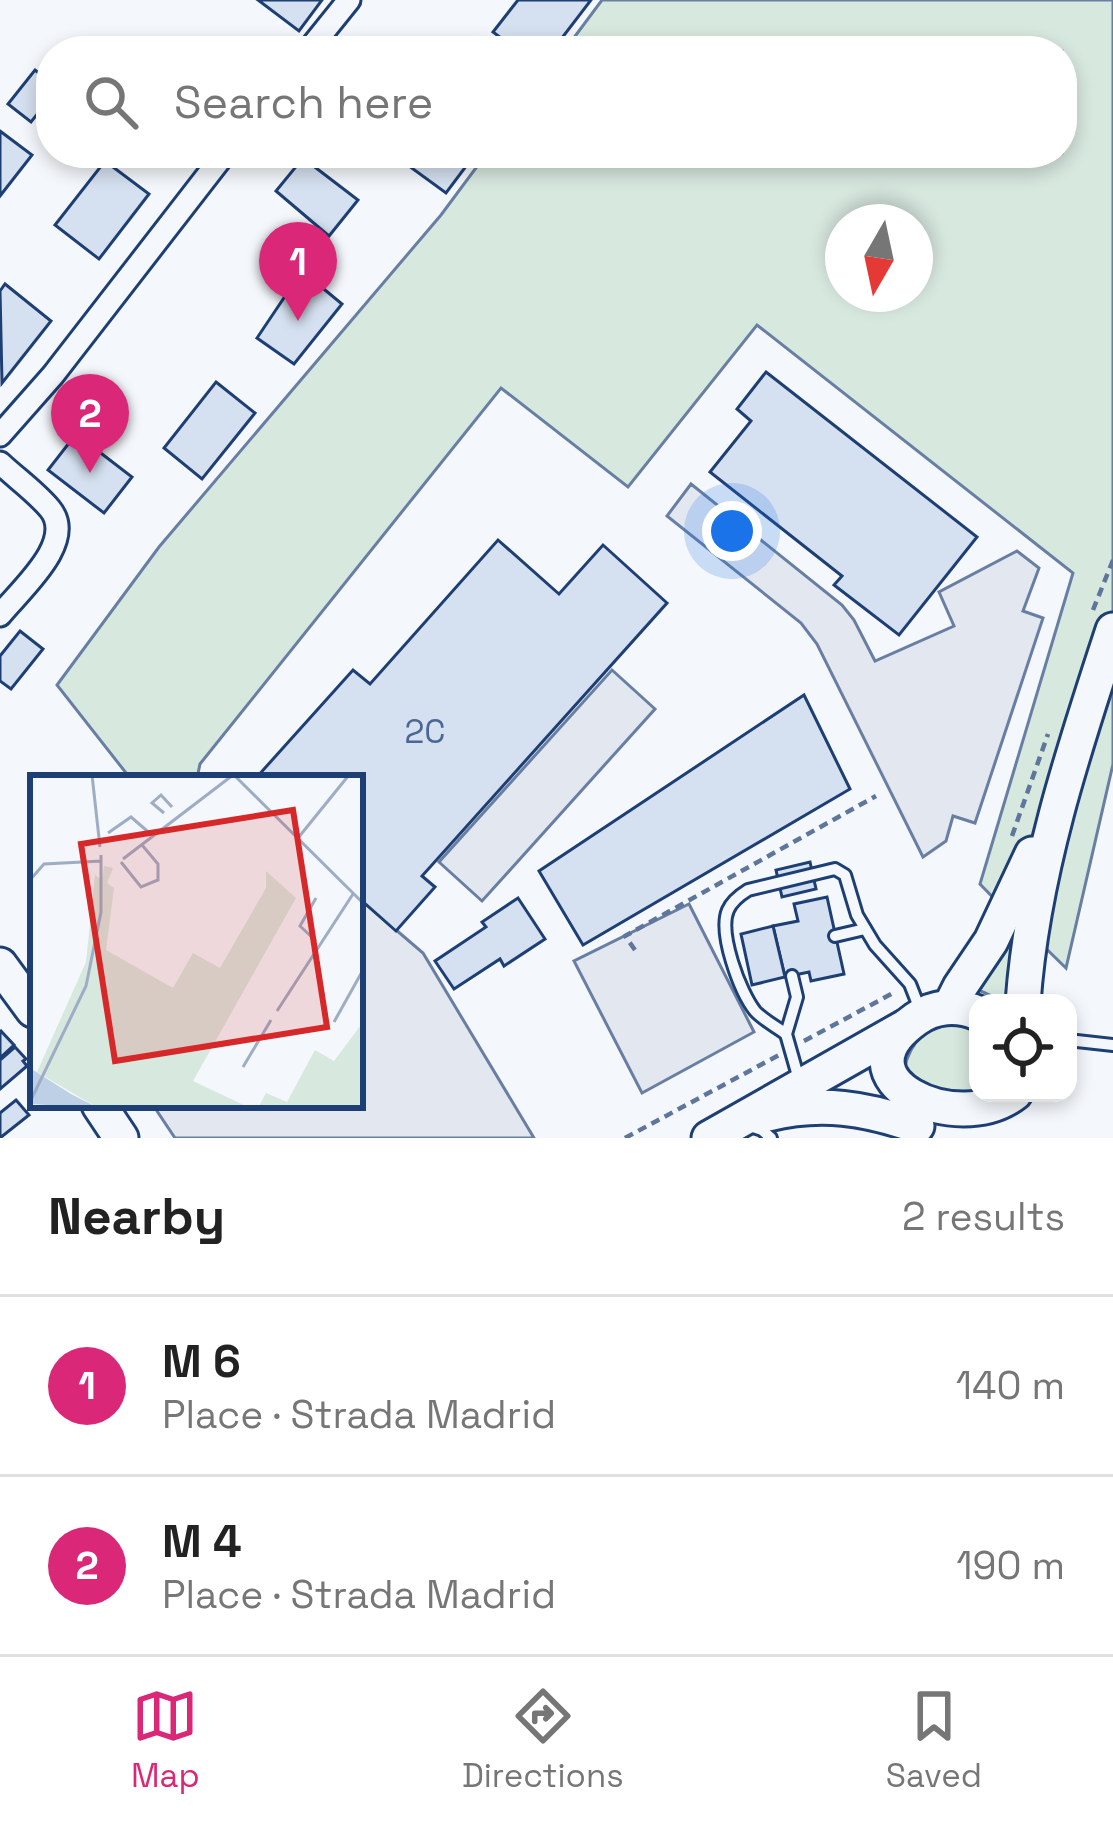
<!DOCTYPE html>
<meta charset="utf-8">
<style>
:root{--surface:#fff;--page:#f6f6f6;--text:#222;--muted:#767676;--line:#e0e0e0;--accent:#db2777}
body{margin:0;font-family:"Space Grotesk",sans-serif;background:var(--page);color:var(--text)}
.controls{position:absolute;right:36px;bottom:36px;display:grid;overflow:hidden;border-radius:24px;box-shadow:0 6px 18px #0003}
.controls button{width:108px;height:108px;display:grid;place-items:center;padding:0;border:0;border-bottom:3px solid var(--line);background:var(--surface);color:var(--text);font:60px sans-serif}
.compass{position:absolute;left:825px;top:204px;width:108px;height:108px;border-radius:50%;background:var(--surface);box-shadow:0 6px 18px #0003;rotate:189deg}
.you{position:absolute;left:732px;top:531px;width:42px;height:42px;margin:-30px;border:9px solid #fff;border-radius:50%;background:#1a73e8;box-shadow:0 0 0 18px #1a73e833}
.badge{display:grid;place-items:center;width:78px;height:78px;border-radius:50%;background:var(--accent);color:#fff;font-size:39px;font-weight:700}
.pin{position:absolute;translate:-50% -99px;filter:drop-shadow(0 3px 6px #0008)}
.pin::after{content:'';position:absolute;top:63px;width:42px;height:36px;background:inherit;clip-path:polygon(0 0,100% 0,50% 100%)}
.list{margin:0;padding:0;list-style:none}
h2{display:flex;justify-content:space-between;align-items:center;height:156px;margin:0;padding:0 48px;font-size:51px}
h2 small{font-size:39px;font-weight:400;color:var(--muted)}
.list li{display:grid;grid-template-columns:78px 1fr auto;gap:36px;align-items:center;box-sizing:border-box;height:180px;padding:0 48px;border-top:3px solid var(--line)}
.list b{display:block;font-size:45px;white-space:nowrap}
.list p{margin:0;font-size:39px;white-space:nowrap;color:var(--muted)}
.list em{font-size:39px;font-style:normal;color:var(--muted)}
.icon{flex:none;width:66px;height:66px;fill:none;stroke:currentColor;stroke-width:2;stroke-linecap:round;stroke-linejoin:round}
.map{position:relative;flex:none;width:1113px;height:1138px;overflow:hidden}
.search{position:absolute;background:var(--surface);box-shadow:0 6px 18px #0003;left:36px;right:36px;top:36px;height:132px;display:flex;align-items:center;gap:30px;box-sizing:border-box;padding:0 42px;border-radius:48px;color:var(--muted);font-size:45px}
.sheet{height:516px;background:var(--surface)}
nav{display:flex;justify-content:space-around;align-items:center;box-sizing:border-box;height:168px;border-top:3px solid var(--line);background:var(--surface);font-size:33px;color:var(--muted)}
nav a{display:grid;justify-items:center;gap:6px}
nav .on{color:var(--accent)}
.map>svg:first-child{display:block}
</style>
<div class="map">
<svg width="1113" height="1138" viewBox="0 0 1113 1138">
<rect width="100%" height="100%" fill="#f4f7fb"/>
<g fill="#d7e8df" stroke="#687fa3" stroke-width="3" fill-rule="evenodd">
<path d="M602,0H1113V764L1066,968L1027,930L1012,1003C998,1003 985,989 969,988L1012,917L980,884L1073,573L757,325L628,487L501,388L200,764L197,778H130L57,685L159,547L441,215L487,153H1062V51H564ZM843,222H915V294H843Z"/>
<path d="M957,1024L978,1032V1093L971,1117L904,1070C910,1041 927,1025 957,1024Z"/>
</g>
<g fill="#e3e8f0" stroke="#687fa3" stroke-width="3">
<polygon points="691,484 842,605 854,620 875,661 954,626 939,592 1017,551 1039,568 1023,611 1043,618 975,823 953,816 946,841 923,857 817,644 801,623 667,516"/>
<polygon points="612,670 655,709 482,901 439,862"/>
<polygon points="360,899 423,953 534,1138 175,1138 153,1105 360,1105"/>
<polygon points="689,904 754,1032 642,1093 574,961"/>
</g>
<g fill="#d5e0f0" stroke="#1d3f73" stroke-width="3">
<polygon points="258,0 322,0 299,31"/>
<polygon points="518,0 591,0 552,51 518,51 493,32"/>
<polygon points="35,70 51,83 51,97 31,122 8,104"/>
<polygon points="0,131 32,155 0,196"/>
<polygon points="402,153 476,153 446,193 398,158"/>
<polygon points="303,158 358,200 329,236 276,191"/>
<polygon points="105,161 149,194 99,259 55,225"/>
<polygon points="302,271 342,304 294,364 257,338"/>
<polygon points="5,284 51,321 2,383 0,291"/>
<polygon points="766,372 977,537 899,635 834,585 842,576 710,472 751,421 737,409"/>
<polygon points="216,382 255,413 202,479 164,448"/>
<polygon points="76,434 132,477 104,513 48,470"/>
<polygon points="498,540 559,594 603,545 667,603 422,876 435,887 396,931 360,899 360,778 256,778 353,670 370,684"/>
<polygon points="20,631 43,649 11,689 0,681 0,656"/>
<polygon points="804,695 850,789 583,945 539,871"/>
<polygon points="810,862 816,889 782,897 776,870"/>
<polygon points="827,897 844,974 811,981 809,972 785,977 773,926 798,921 794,904"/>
<polygon points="518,898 545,939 504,966 500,959 454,989 435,961 486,927 482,922"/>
<polygon points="773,926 785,977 752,985 741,934"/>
<polygon points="1,1031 14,1045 0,1058 0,1032"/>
<polygon points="15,1047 26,1059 23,1061 27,1066 0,1089 0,1060"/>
<polygon points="16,1100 29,1115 0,1138 0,1113"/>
</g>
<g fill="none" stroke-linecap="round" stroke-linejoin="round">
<g stroke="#1d3f73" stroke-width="16">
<g id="lane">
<polyline points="835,936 865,929"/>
<polyline points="792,976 797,997 786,1034 800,1083"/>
<path d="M786,1034C777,1027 763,1020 755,1011C740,992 718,933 728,910C732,901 740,895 748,890L835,869L845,875L857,915L875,945L910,984L921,1012"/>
<polyline points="1068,1040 1113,1045"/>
<polyline points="747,1125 762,1130 771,1138"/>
</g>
</g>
<g stroke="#1d3f73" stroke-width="27">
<g id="street">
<polyline points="308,51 349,0"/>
<polyline points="0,435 53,375 225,153"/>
<path d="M0,463C16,478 36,492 50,509C77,542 20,590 0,615"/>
</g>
</g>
<g stroke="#1d3f73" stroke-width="39">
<g id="primary">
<polyline points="0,965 33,1010"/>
<path d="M1023,1003C1032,875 1073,751 1113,630"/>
<polyline points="950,1007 960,987 991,941 1032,854"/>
<path d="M978,1013C957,1004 934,1006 916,1019C830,1080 958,1138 1015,1093"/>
<polyline points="99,1105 121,1138"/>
<path d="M768,1114C821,1101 866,1108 917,1126"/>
<polyline points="709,1138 905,1027"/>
</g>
</g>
<g stroke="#5e769c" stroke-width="4.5" stroke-dasharray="9 6" stroke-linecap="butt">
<polyline points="1093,610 1113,560"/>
<polyline points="1012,836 1048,734"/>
<polyline points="635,950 625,936 876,796"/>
<polyline points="804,1041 895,992"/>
<polyline points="625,1138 779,1055"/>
</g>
<use href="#lane" stroke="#f4f7fb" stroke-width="10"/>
<use href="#street" stroke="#f4f7fb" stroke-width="21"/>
<use href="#primary" stroke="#f4f7fb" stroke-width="33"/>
</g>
<g text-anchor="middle" stroke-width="9" stroke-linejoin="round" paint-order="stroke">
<g font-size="33" fill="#4b6792">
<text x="425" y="743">2C</text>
</g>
</g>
<g transform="translate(30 775)">
<rect width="333" height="333" fill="#f4f7fb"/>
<path d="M74,91L83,93L77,108L84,113L76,175L143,213L163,178L190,193L236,113V96L266,123L163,306L220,333H68L7,297L56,187L65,100L72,105ZM333,247V333H228L236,318L257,327L285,275L304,286Z" fill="#d7e8df"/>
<path d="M0,293L41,319L68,333L0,329Z" fill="#bed0e5"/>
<path fill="none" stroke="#9eadc5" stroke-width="3" d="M62,0L70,72M204,0L333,128M134,38L122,28L131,20L142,32M78,58L101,42L123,61M268,63L319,0M93,84L203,0M91,87L111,112L128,105V89L112,70M0,105L14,89L72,86M286,123L270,151L286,166M247,236L323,119M304,247L333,195M213,292L241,245M0,327L56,211L71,137V80"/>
<path fill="#d62828" fill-opacity="0.15" stroke="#d62828" stroke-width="6" d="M263,35L297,252L85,286L51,69Z"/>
<rect width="333" height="333" fill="none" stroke="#1d3f73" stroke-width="6"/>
</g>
</svg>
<div class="controls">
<button><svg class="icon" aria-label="locate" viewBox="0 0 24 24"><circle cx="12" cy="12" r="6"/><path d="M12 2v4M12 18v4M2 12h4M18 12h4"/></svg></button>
</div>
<svg class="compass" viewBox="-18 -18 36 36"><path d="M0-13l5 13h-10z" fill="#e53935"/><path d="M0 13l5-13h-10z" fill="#767676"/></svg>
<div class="you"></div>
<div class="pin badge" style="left:298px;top:321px">1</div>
<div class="pin badge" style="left:90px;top:473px">2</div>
<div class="search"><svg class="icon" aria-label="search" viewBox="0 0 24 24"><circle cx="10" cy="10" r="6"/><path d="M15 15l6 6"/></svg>Search here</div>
</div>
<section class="sheet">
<h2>Nearby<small>2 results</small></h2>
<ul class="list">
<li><span class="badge">1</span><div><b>M 6</b><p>Place · Strada Madrid</p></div><em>140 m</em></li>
<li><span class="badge">2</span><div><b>M 4</b><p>Place · Strada Madrid</p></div><em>190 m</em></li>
</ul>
</section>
<nav>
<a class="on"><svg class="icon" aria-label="map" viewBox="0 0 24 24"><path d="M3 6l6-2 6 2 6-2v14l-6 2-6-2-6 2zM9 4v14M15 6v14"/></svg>Map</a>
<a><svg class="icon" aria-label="directions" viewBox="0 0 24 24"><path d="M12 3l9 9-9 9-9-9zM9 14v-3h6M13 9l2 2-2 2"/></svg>Directions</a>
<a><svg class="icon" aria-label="saved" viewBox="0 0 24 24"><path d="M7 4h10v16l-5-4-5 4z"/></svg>Saved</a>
</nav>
